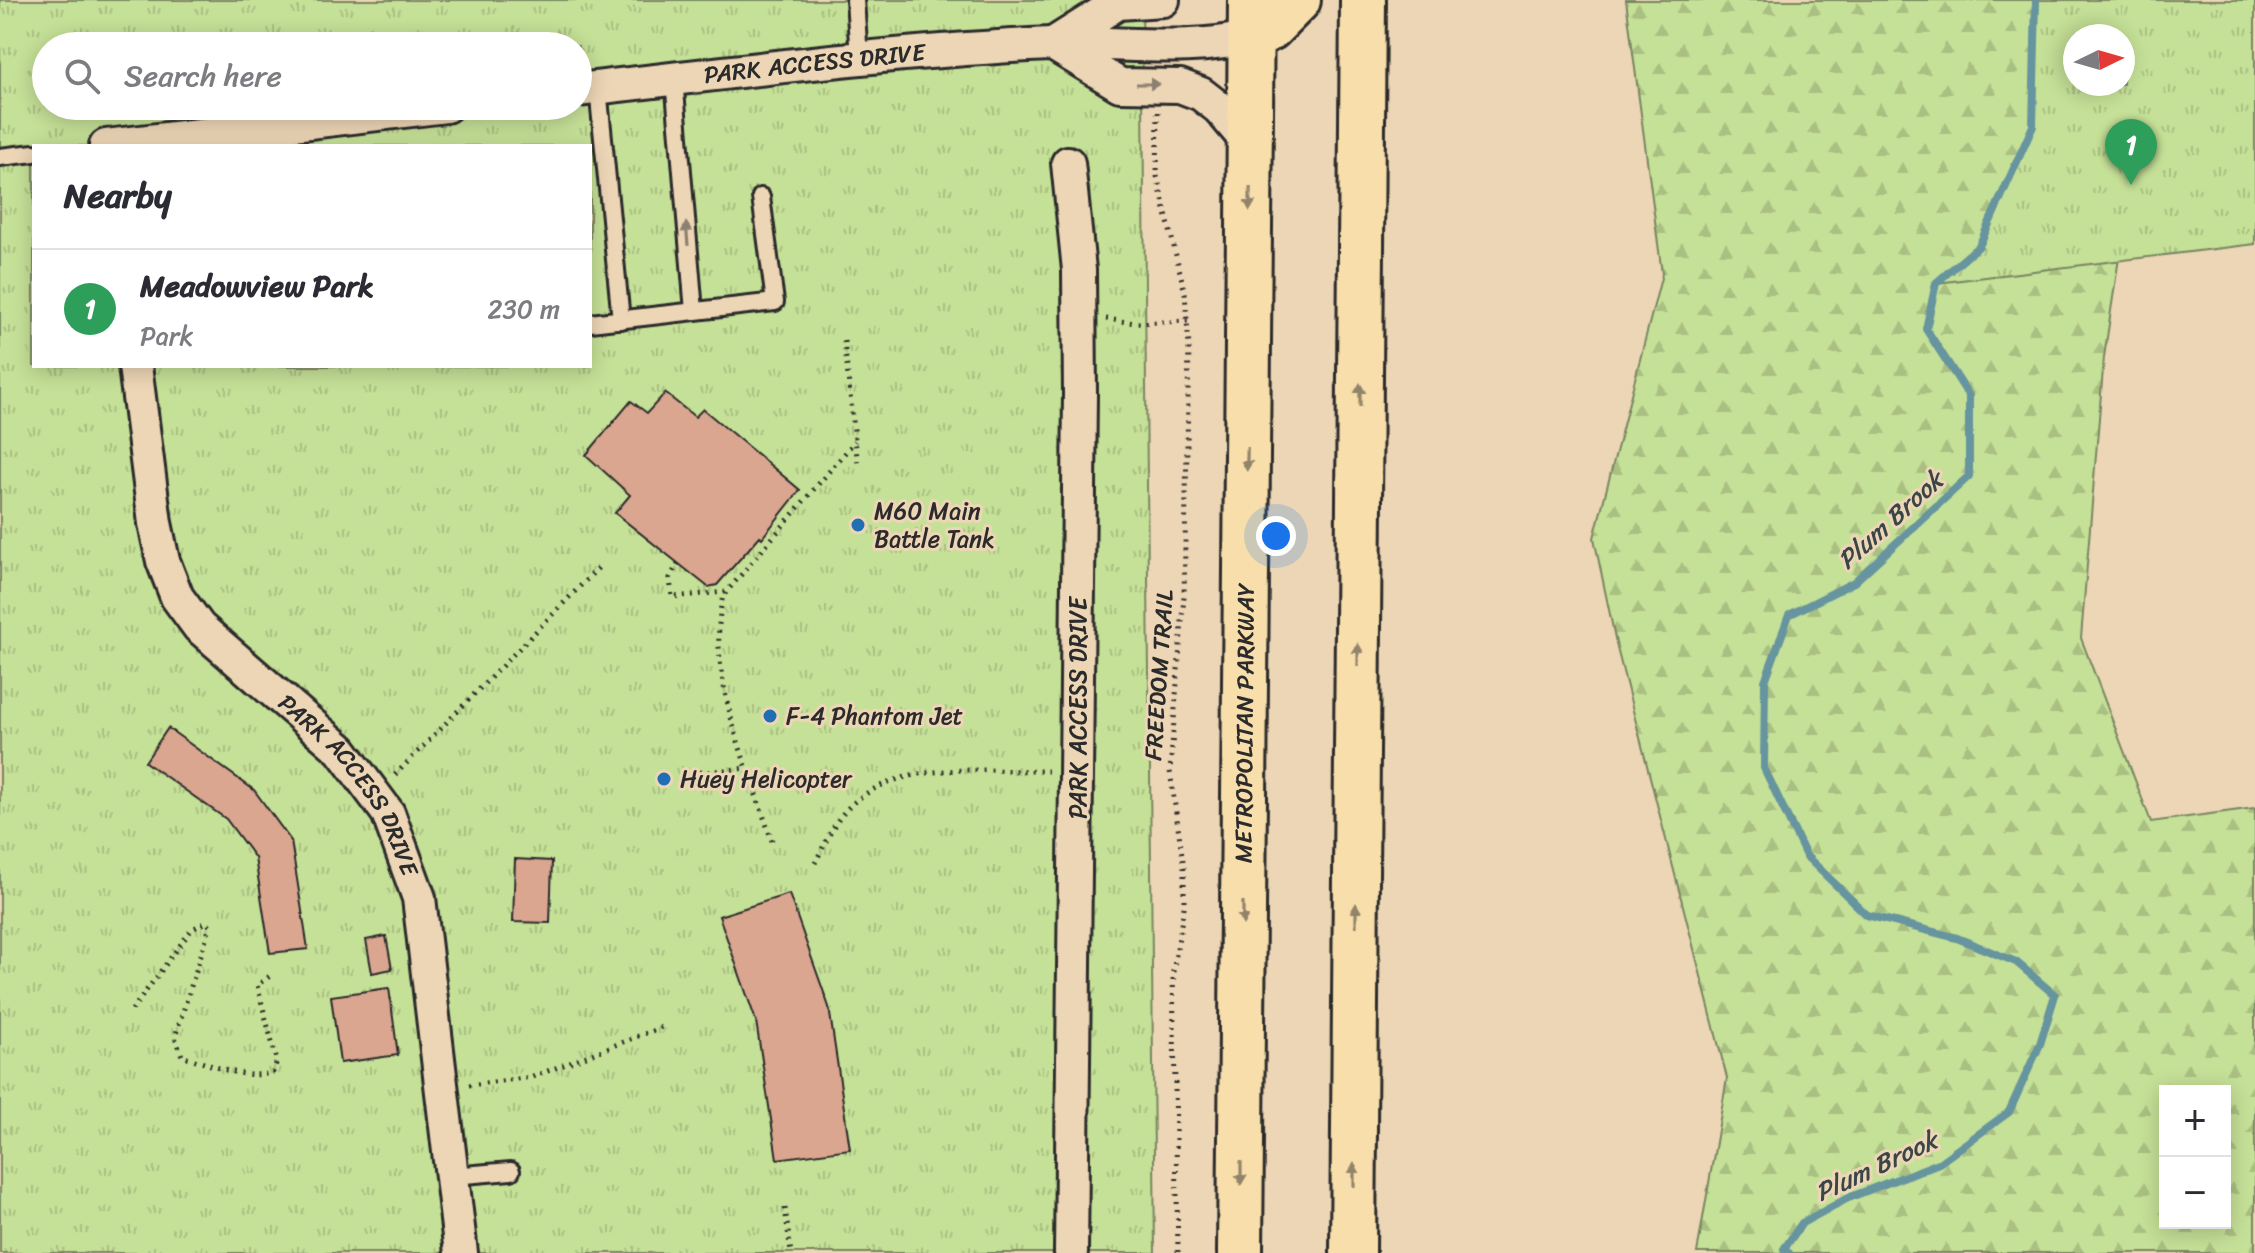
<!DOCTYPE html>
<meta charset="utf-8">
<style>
:root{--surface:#fff;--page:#f2f2f3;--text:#2b2b33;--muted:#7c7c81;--line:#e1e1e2;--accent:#1a73e8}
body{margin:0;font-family:Sriracha,sans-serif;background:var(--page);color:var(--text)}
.controls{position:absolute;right:24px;bottom:24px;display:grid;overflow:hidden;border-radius:0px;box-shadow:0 4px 20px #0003}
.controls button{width:72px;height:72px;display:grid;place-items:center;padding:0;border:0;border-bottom:2px solid var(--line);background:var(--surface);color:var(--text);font:40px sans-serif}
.compass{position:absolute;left:2063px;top:24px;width:72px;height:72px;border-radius:50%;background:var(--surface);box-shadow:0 4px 20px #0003;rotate:85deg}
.you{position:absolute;left:1276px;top:536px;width:28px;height:28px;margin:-20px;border:6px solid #fff;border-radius:50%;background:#1a73e8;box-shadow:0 0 0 12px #1a73e833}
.badge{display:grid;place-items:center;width:52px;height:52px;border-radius:50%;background:var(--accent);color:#fff;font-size:26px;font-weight:700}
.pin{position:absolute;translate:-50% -66px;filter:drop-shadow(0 2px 4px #0008)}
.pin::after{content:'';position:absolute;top:42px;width:28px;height:24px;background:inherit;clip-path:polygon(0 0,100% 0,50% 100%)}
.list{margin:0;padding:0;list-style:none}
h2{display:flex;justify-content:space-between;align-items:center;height:104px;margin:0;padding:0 32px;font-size:34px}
h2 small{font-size:26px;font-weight:400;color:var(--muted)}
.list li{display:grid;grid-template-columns:52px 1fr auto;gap:24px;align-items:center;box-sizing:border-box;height:120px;padding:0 32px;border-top:2px solid var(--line)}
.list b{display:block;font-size:30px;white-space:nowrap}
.list p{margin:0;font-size:26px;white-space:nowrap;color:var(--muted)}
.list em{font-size:26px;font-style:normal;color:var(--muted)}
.icon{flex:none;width:44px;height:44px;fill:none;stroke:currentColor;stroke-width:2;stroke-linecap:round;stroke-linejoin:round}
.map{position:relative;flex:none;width:2255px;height:1253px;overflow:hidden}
.search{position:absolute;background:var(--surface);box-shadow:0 4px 20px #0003;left:32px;top:32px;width:560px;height:88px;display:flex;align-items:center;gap:20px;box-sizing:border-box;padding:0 28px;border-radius:44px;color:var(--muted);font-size:30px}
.panel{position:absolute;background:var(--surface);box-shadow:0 4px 20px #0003;left:32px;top:144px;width:560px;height:224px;border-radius:0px}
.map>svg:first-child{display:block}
</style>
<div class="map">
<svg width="2255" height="1253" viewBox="0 0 2255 1253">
<defs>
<pattern id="forest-firs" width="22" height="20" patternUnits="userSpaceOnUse" patternTransform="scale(2)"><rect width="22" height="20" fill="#c5e097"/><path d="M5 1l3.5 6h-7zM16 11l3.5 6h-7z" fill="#a9c082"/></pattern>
<pattern id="park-tufts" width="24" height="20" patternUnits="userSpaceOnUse" patternTransform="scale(2)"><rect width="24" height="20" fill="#c5e097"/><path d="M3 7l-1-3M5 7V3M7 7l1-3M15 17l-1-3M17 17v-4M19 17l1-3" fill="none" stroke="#a9c082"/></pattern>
</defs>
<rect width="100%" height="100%" fill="#edd6b6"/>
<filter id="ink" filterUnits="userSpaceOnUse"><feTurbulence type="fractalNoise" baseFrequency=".0125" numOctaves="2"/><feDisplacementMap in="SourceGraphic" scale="16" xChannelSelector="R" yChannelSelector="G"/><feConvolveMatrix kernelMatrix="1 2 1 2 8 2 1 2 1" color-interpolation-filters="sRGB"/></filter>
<g filter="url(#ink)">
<path fill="url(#forest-firs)" stroke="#788661" stroke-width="2" fill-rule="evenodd" d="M1626,0H2158L2104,357L2081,638L2151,822L2255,808V1253H1697L1727,1078L1617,648L1594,538L1662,274ZM2075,36H2123V84H2075ZM2165,1091H2225V1223H2165Z"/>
<g fill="url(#park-tufts)" stroke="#788661" stroke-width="2" fill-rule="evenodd">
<path d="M0,0H1142L1155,1253H0ZM46,46H578V106H46ZM34,146H590V366H34Z"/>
<path d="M2036,0H2255V244L1936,283L1979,246L2033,126ZM2075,36H2123V84H2075Z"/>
</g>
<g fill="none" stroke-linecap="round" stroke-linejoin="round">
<polyline stroke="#66949f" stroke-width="8" points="1789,1253 1784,1249 1802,1223 1848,1198 1939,1163 2009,1112 2040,1044 2055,995 2016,962 1957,938 1867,915 1806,856 1764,768 1765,681 1789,615 1854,582 1969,476 1969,396 1926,329 1936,283 1979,246 2033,126 2036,0"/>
</g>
<g fill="#dba690" stroke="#2b2b2b" stroke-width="2">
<polygon points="665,393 695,417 703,409 800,490 762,538 760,536 717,585 708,587 615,513 630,495 586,455 631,401 647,413"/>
<polygon points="168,728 254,790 291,841 308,949 270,953 255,858 226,819 145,762"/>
<polygon points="515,859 552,861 550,923 513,922"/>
<polygon points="789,894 829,1007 850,1149 777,1159 756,1021 719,916"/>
<polygon points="386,936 392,969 372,973 366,940"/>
<polygon points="389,988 398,1055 340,1063 331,996"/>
</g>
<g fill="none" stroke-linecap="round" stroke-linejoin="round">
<g stroke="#2b2b2b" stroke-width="22">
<g id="lane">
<polyline points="855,0 859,57"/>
<polyline points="674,79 694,311"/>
<polyline points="598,88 621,320"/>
<polyline points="0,157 34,153"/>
<polyline points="590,323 775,302 761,197"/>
<polyline points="452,1176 511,1171"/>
</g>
</g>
<g stroke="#2b2b2b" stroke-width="38">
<g id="street">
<polyline points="1053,44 1120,85 1180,86 1201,94 1219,108 1250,145"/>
<polyline points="1053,44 1118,3 1163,0"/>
<path id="s1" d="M578,90C735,72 892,51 1051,44C1117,41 1186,53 1251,37"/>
<polyline points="106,146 446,106"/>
<polyline points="1068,163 1079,270 1080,394 1071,1253"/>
<path id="s2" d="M135,366L155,523L163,561L177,597L199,627L341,750L388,813L419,898L461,1253"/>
</g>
</g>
<g stroke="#2b2b2b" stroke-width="50">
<g id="primary">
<polyline points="1251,37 1270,28 1298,0"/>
<path id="s3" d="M1240,1253L1251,0"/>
<polyline points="1353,1253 1363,0"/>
</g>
</g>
<g stroke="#2b2b2b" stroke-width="5" stroke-dasharray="2 6" stroke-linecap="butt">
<polyline points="1158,112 1157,176 1185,293 1189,347 1184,596 1170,771 1184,868 1184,907 1173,972 1178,1253"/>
<polyline points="1106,319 1135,323 1188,321"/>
<polyline points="844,341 858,466"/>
<polyline points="678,563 670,578 672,597 725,592"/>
<polyline points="692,773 747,768"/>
<polyline points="395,775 599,567"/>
<path d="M772,841C748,768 705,673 723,596L855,441"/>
<path d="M815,863C824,846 833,824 846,810C896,758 982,772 1048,771"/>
<path d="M132,1010L192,929L207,922L210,926L175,1037L182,1056C208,1063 247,1082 273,1072L277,1061L257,985L273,974"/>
<polyline points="469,1085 532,1077 662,1027"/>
<polyline points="785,1208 791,1253"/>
</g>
<use href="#lane" stroke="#edd6b6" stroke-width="16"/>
<use href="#street" stroke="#edd6b6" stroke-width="32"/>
<use href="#primary" stroke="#f8deab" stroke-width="44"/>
</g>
<defs><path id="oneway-solid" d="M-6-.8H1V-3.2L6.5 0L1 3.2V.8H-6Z" transform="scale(2)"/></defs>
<g fill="#8c8070">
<use href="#oneway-solid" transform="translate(1148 84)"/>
<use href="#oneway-solid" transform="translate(687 234) rotate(-95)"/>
</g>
<g fill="#92846b">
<use href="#oneway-solid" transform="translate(1250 199) rotate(91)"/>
<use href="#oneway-solid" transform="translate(1360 395) rotate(-90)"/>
<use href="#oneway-solid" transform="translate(1247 459) rotate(91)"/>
<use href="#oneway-solid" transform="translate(1358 655) rotate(-90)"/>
<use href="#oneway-solid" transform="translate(1243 913) rotate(90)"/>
<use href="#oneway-solid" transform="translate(1356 915) rotate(-90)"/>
<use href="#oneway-solid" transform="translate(1241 1173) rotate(90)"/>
<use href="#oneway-solid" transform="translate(1354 1175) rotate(-90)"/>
</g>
</g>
<g fill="#1f6fb2" stroke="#edd6b6" stroke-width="3">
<circle cx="858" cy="525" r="8"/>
<circle cx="770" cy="716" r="8"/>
<circle cx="664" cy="779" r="8"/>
</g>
<g text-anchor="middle" stroke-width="6" stroke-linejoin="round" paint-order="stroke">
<g font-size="24" fill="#2b2b2b" stroke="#edd6b6">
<text dy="8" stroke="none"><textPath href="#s1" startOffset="238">PARK ACCESS DRIVE</textPath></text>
<text transform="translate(1159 675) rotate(-86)" y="8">FREEDOM TRAIL</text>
<text transform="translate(1078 708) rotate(-90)" y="8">PARK ACCESS DRIVE</text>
<text dy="8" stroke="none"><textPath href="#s3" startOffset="530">METROPOLITAN PARKWAY</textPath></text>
<text dy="8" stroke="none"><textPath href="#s2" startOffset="494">PARK ACCESS DRIVE</textPath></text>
</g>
<g font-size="24" fill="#2b2b2b" stroke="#edd6b6" text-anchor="start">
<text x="874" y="519">M60 Main<tspan x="874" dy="28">Battle Tank</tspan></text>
<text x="786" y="724">F-4 Phantom Jet</text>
<text x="680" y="787">Huey Helicopter</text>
</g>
<g font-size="26" font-style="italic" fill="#3a4548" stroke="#edd6b6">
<text transform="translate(1890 520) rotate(-42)" y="9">Plum Brook</text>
<text transform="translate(1876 1166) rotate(-25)" y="9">Plum Brook</text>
</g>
</g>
</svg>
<div class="controls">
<button>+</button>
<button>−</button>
</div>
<svg class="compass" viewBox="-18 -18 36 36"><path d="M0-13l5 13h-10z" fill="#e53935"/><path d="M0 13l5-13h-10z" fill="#7c7c81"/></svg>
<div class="you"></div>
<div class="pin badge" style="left:2131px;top:185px;background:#2e9e5b">1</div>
<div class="search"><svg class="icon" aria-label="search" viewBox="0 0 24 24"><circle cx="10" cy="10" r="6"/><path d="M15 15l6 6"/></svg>Search here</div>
<section class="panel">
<h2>Nearby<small></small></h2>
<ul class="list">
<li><span class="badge" style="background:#2e9e5b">1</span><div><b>Meadowview Park</b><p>Park</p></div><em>230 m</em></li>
</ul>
</section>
</div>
